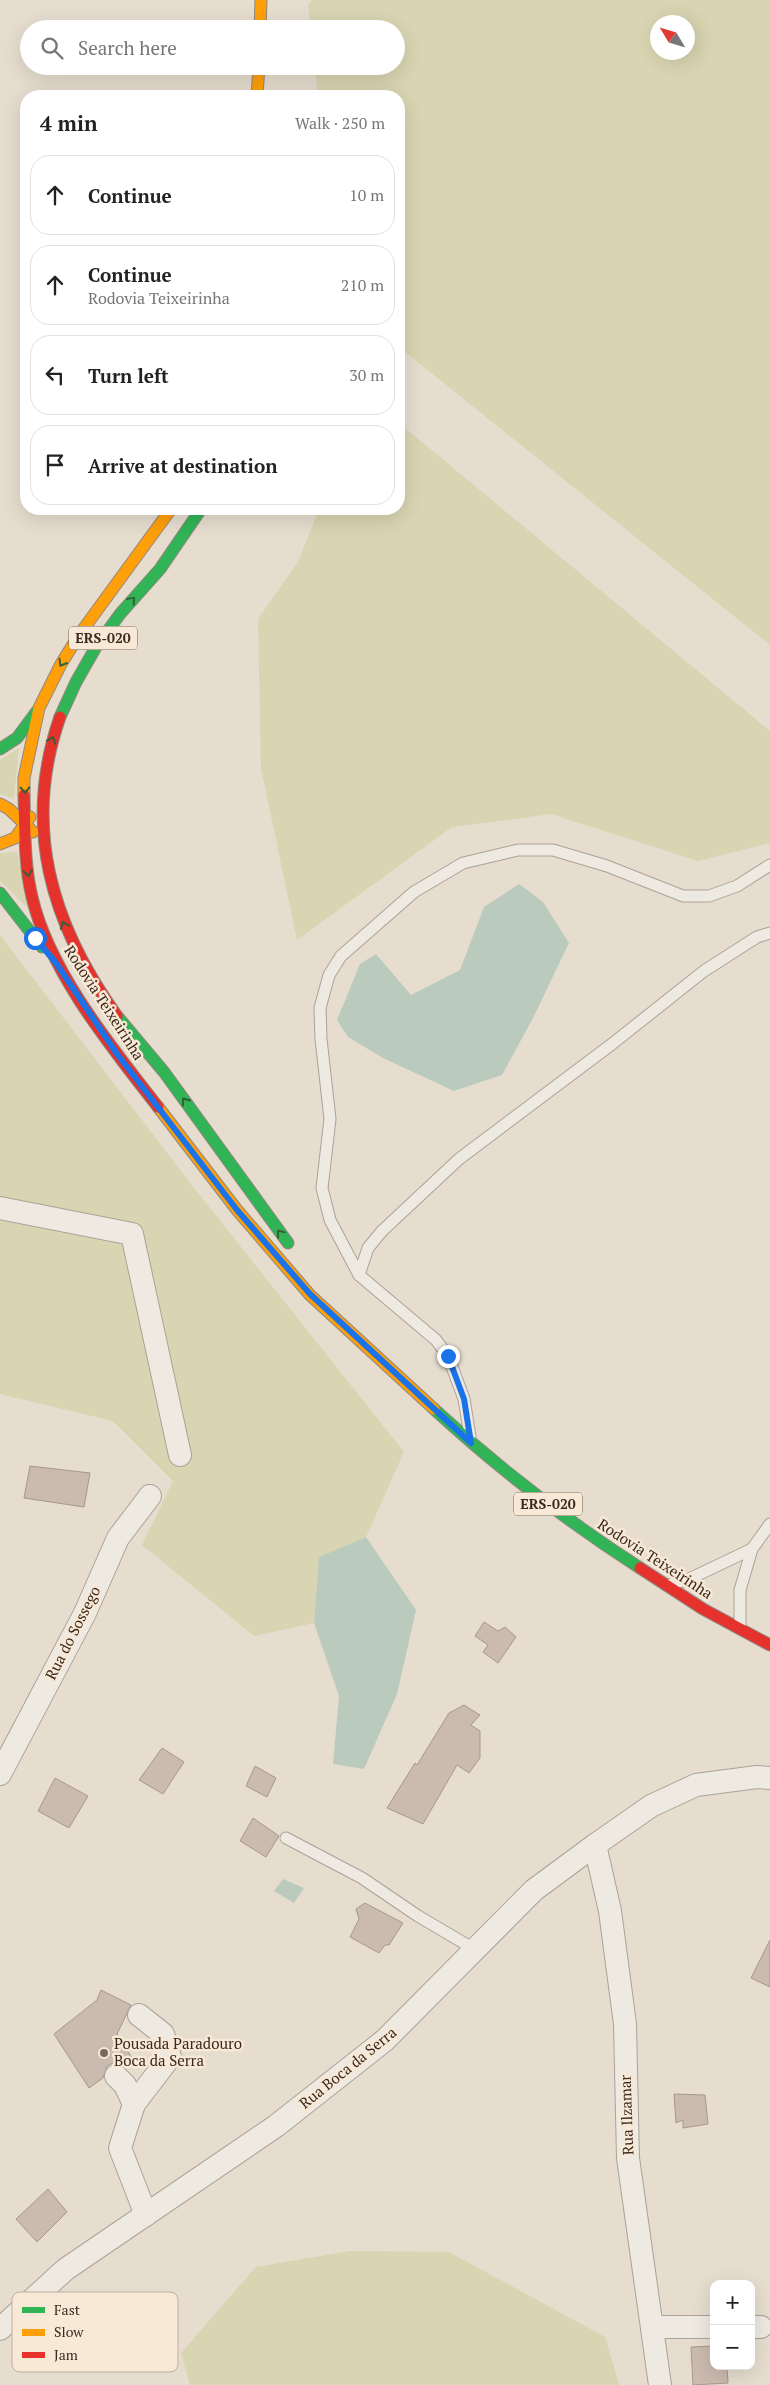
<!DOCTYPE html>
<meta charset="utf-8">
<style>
:root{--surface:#fff;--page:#f6f6f6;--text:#222;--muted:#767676;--line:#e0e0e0}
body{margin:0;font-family:"PT Serif",serif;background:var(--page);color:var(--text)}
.controls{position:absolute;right:15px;bottom:15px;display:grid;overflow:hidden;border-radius:10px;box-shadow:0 5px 20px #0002}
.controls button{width:45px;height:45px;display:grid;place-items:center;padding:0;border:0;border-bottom:1px solid var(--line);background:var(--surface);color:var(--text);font:25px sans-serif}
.compass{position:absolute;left:650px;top:15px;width:45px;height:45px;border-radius:50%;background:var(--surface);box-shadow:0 5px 20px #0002;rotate:308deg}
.stop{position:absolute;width:15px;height:15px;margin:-11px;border:4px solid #1a73e8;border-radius:50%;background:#fff}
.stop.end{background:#1a73e8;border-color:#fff;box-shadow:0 1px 5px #0008}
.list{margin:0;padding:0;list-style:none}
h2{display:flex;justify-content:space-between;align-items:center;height:65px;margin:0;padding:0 20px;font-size:21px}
h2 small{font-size:16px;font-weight:400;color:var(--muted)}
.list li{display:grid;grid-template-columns:32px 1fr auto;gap:15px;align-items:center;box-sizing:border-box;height:80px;margin:0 10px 10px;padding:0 10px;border:1px solid var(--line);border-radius:20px}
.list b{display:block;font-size:19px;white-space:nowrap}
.list p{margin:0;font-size:16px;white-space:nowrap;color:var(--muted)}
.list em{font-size:16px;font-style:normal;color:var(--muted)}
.icon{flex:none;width:28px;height:28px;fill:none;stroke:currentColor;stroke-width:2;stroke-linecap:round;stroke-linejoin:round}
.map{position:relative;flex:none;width:770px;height:2385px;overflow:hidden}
.search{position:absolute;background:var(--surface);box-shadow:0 5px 20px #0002;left:20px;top:20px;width:385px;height:55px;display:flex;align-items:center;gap:12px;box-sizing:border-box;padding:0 18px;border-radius:28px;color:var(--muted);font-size:19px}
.panel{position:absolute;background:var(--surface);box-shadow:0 5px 20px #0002;left:20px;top:90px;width:385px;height:425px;border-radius:20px}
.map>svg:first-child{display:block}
</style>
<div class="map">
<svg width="770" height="2385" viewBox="0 0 770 2385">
<rect width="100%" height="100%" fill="#e6ddcf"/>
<g fill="#d9d4b1" fill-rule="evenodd">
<path d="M312,0H770V645L399,347V96H318L315,66H396V29H311L308,5ZM658,22H688V52H658Z"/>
<polygon points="399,423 770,731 770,843 698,861 551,814 452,827 297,940 261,768 258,619 298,562 319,509 399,509"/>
<polygon points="19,748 14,799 0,794 0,760"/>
<polygon points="17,852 29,909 0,881 0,853"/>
<polygon points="0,935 191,1184 404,1452 366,1537 319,1557 314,1623 254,1636 142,1545 173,1481 113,1421 0,1394"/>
<polygon points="350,2251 449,2252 605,2337 619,2385 190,2385 181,2353 256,2267"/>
</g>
<g fill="#bacbbe">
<polygon points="519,884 543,902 569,943 533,1018 502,1075 454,1091 383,1058 348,1037 337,1020 360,964 376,954 411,995 460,970 484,907"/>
<polygon points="366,1537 416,1610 397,1694 364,1769 333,1764 339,1696 314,1623 319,1557"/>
<polygon points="283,1879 304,1888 294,1903 274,1891"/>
</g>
<g fill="#cabab0" stroke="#a7988e">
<polygon points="30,1466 90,1473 84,1507 24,1498"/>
<polygon points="484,1622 498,1631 505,1627 516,1637 498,1663 483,1652 488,1645 475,1636"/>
<polygon points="464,1705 480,1715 471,1725 480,1731 480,1758 469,1773 457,1765 423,1824 387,1808 415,1763 417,1765 449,1713"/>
<polygon points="162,1748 184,1762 163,1794 139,1780"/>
<polygon points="255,1766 276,1778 267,1797 246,1786"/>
<polygon points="55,1778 88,1796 69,1828 38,1811"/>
<polygon points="253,1818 279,1836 266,1857 240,1841"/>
<polygon points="365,1903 403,1923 389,1945 385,1945 379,1953 350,1937 359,1919 356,1909"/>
<polygon points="770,1940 770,1987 751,1978"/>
<polygon points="101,1990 131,2005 117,2034 132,2058 122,2065 113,2063 107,2066 103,2078 89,2088 54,2034 97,2000"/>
<polygon points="674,2094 705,2095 708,2124 683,2128 683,2120 676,2123"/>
<polygon points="48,2189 67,2212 37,2242 16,2219"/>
<polygon points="714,2346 714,2366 727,2366 728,2383 693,2385 691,2347"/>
</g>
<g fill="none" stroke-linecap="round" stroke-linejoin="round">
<g stroke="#aba298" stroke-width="13">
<g id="lane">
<polyline points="359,1275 368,1248 382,1231 459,1159 612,1044 704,971 757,937 770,933"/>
<polyline points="470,1436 464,1399 448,1356 436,1340 359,1275 330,1220 322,1188 330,1119 321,1039 320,1008 329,975 341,956 414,892 463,863 518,850 553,850 607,866 683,896 709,896 737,886 770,865"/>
<polyline points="671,1584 687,1580 752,1549"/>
<polyline points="740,1627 740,1590 752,1549 770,1524"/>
<polyline points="286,1838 362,1878 418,1916 474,1949"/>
</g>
</g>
<g stroke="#aba298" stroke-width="24">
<g id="street">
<polyline points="0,1208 132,1234 180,1455"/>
<polyline points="0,1774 85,1613 118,1538 150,1496"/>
<polyline points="595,1845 610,1911 625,2024 628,2158 660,2385"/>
<polyline points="116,2076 125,2085 134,2104 120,2148 146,2215"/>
<polyline points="134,2104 170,2057 163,2034 139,2015"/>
<polyline points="653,2327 714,2327"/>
<polyline points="751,2327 761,2327"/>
<polyline points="0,2329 66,2269 276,2126 385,2040 534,1890 595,1845 651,1806 696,1785 757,1777 770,1778"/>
</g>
</g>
<g stroke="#91887f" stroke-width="13">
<g id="fast">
<polyline points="60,717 76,682 96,647 120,614 160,569 201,509"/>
<polyline points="0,749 17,738 37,711"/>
<polyline points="0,893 42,947"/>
<polyline points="117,1016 164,1072 288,1243"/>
<path d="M434,1409C498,1468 567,1521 640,1568"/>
</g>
</g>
<g stroke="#91887f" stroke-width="13">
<g id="slow">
<polyline points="260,29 261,0"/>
<polyline points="257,96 259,66"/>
<polyline points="24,795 24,778 39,708 61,664 79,635 171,509"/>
<polyline points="0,804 9,809 33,832"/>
<polyline points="0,844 15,838 30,817"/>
<polyline points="158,1107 237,1210 310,1295 434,1409"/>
</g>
</g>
<g stroke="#91887f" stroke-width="13">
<g id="jam">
<path d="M60,717C22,826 51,924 117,1016"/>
<path d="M24,795C25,829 24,864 32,897C49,971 112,1048 158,1107"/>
<polyline points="640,1568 703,1609 770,1645"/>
</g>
</g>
<use href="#lane" stroke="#eee9e1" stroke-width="11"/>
<use href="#street" stroke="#eee9e1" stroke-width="22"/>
<use href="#fast" stroke="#30b455" stroke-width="11"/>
<use href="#slow" stroke="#ff9f0a" stroke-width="11"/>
<use href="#jam" stroke="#e5322d" stroke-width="11"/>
</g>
<defs><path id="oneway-chevron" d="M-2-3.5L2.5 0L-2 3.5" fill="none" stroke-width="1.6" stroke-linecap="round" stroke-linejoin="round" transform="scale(1.25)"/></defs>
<g stroke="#376135">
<use href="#oneway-chevron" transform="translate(132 600) rotate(-49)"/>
<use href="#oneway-chevron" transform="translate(62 663) rotate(120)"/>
<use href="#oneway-chevron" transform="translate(52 740) rotate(-70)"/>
<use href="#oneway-chevron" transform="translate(25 790) rotate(89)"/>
<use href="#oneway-chevron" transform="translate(28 873) rotate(81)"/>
<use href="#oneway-chevron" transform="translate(64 925) rotate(-112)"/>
<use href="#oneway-chevron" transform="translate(185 1101) rotate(-126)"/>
<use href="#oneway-chevron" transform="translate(280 1233) rotate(-127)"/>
</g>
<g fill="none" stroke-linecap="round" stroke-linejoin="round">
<polyline stroke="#1a73e8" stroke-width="6" points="35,938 56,963 117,1054 237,1210 310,1294 471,1443 464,1399 448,1356"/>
</g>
<circle fill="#77685d" stroke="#f7e9d6" stroke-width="2" cx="104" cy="2053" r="5"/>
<g text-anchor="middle" stroke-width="5" stroke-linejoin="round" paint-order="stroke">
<g fill="#f7e9d6" stroke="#736356" stroke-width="1">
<rect x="69" y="626.5" width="68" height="23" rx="4"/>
<rect x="514" y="1492.5" width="68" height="23" rx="4"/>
</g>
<g font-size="14" font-weight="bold" fill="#3b291f">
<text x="103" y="643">ERS-020</text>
<text x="548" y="1509">ERS-020</text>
</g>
<g font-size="15" fill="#3b291f" stroke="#f7e9d6">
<text transform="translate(104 1003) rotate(57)" y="5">Rodovia Teixeirinha</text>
<text transform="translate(655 1559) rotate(33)" y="5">Rodovia Teixeirinha</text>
<text transform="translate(73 1633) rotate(-63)" y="5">Rua do Sossego</text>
<text transform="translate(348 2068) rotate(-39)" y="5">Rua Boca da Serra</text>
<text transform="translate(627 2115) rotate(-92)" y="5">Rua Ilzamar</text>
</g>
<g font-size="15" fill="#3b291f" stroke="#f7e9d6" text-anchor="start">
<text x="114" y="2049">Pousada Paradouro<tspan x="114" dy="17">Boca da Serra</tspan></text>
</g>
</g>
<rect x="12" y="2292" width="166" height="80" rx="8" fill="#f7e9d6" stroke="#bfaf9f" stroke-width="1"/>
<rect x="22" y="2307" width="23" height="6" fill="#30b455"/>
<rect x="22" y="2329" width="23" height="7" fill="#ff9f0a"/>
<rect x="22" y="2352" width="23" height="6" fill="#e5322d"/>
<g font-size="14" fill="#3b291f">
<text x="54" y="2315">Fast</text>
<text x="54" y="2337">Slow</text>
<text x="54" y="2360">Jam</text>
</g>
</svg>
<div class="controls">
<button>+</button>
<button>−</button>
</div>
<svg class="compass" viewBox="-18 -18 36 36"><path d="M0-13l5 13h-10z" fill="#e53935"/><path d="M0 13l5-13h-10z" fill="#767676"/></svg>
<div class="stop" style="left:35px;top:938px"></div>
<div class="stop end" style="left:448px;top:1356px"></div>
<div class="search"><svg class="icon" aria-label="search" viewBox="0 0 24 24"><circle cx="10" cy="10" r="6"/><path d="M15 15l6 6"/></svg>Search here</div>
<section class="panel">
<h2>4 min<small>Walk · 250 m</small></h2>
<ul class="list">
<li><svg class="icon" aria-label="ahead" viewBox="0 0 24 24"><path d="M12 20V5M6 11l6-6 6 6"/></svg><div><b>Continue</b></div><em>10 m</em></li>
<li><svg class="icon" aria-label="ahead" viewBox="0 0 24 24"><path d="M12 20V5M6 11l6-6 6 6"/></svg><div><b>Continue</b><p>Rodovia Teixeirinha</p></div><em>210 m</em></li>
<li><svg class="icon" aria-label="left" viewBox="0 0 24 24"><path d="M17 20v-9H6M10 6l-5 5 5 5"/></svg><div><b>Turn left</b></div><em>30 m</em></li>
<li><svg class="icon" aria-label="arrive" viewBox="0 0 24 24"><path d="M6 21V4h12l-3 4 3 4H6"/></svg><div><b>Arrive at destination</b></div></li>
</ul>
</section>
</div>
